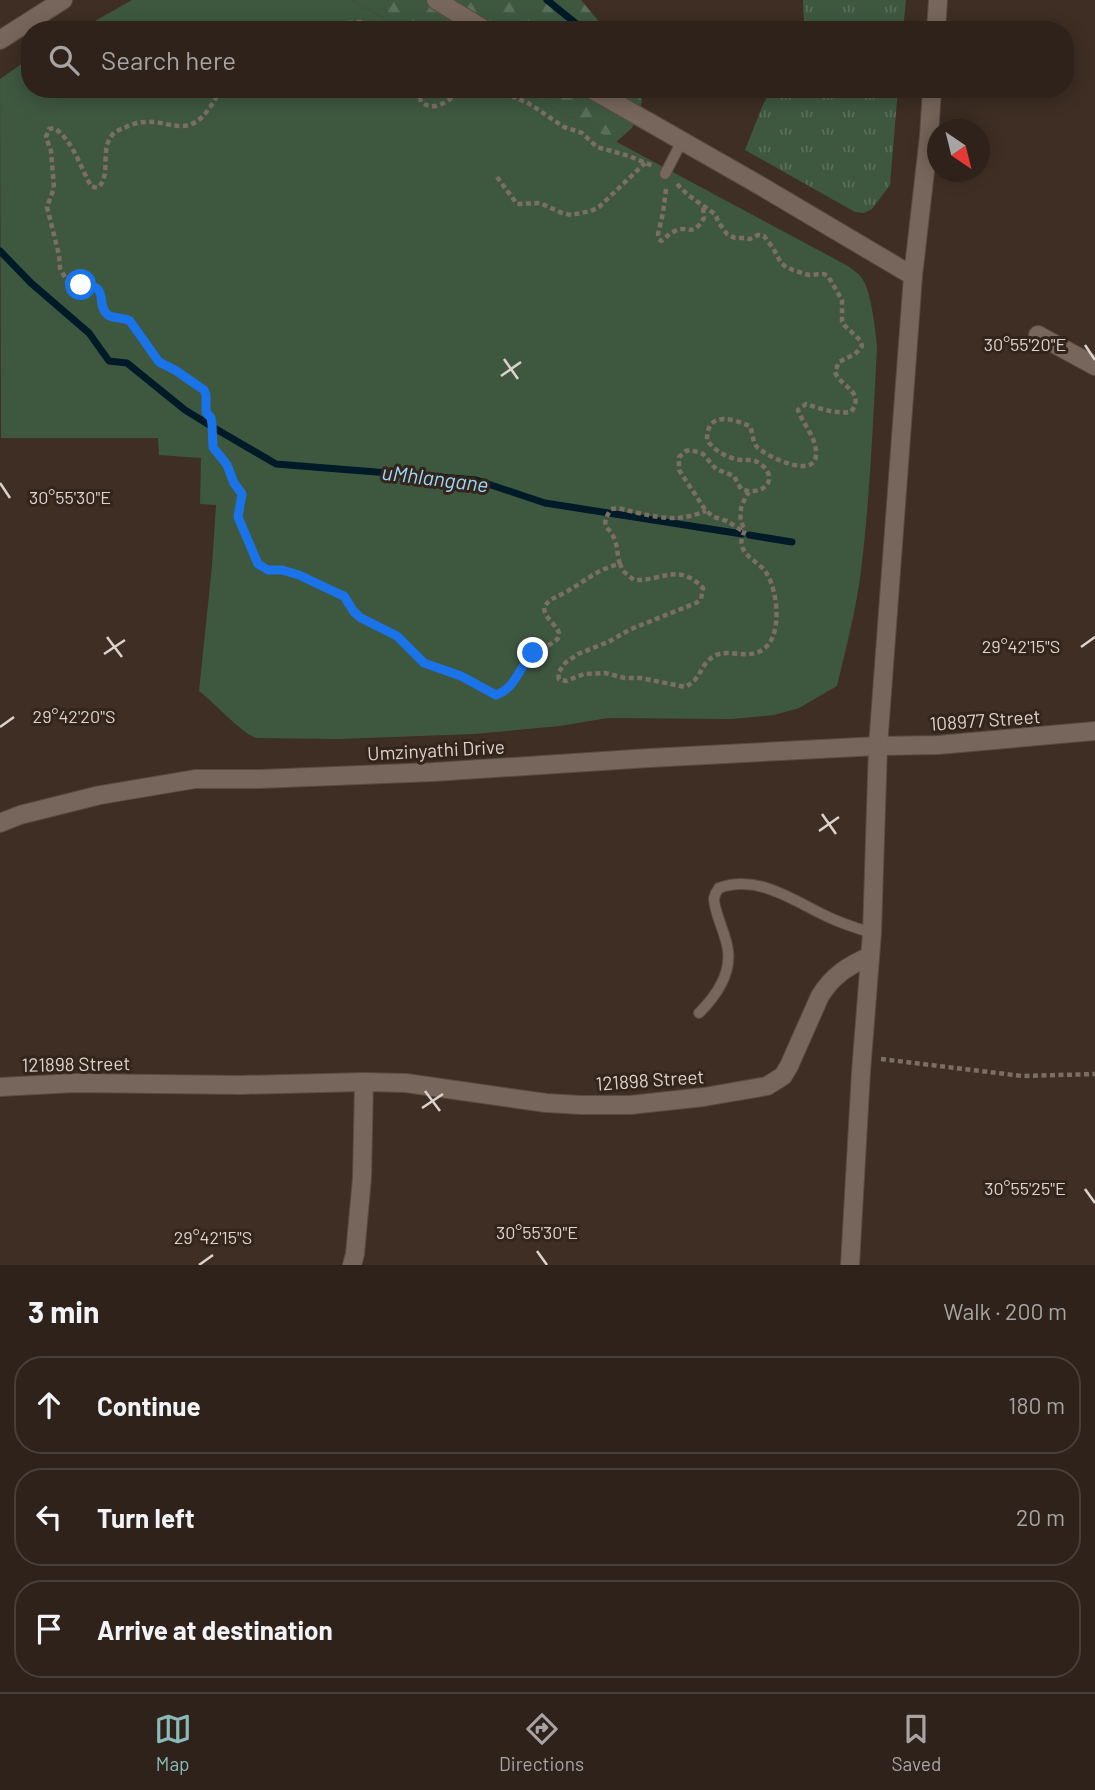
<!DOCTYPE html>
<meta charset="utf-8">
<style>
:root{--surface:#2e221b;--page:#362a24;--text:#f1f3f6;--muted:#a7a4a3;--line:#493f3a;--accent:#8bbbb9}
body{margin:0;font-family:Barlow,sans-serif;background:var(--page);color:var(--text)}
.compass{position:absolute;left:927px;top:119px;width:63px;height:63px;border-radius:50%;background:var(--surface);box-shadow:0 4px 18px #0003;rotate:145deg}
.stop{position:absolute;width:21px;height:21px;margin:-16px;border:5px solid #1a73e8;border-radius:50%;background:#fff}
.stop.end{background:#1a73e8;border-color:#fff;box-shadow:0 2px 7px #0008}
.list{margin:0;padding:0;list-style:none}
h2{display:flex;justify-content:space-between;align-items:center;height:91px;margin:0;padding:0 28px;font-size:30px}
h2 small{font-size:23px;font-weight:400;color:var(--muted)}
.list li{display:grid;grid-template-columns:46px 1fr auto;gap:21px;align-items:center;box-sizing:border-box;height:98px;margin:0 14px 14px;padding:0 14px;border:2px solid var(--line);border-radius:28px}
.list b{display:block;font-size:26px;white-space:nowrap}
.list em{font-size:23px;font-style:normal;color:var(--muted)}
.icon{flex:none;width:38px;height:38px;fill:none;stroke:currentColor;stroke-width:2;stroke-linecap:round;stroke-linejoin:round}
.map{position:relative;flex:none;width:1095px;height:1265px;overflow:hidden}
.search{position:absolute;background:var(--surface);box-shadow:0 4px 18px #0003;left:21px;right:21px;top:21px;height:77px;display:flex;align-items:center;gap:18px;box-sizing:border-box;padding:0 24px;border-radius:28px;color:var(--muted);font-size:26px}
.sheet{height:427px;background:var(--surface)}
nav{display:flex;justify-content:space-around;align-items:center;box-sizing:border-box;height:98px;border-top:2px solid var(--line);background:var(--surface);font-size:19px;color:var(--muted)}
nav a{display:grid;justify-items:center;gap:4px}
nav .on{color:var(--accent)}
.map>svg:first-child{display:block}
</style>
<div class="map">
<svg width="1095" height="1265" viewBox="0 0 1095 1265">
<defs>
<pattern id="grass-tufts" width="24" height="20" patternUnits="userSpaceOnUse" patternTransform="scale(1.75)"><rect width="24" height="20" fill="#3e5840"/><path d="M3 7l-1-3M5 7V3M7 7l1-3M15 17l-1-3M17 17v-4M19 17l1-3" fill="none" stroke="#596f5a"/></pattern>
<pattern id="forest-firs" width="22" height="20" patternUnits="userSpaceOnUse" patternTransform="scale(1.75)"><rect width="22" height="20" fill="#3e5840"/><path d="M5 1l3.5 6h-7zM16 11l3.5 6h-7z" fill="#596f5a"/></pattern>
</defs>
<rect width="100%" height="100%" fill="#3e2e24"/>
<g fill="url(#grass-tufts)">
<polygon points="803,0 906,0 903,30 801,30 804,22"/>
<polygon points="771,89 898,89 890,185 872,209 864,213 855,212 745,150 762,107"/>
</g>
<g fill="url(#forest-firs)">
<polygon points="351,0 581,0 606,30 407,30"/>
<polygon points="518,89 639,89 642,102 632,128 616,142"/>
</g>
<g fill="#3e5840">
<polygon points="132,0 351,0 407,30 79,30"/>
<path d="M30,58V89H518L846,265C852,269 859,273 863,280C871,291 876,333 877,347C873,422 870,497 861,571C856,610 846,648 837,686L799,708L774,715L732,719L608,718L560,726L474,734L339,739L256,738C240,732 215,703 199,691L212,566L216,505L200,504L201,458L159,455L158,438H1L0,79Z"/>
</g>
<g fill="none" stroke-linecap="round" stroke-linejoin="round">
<g stroke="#011a27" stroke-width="7">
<polyline points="547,0 584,30"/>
<polyline points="0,251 31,283 89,333 109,361 127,363 185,410 211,426"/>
<polyline points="216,429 276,464 476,480 545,503 742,534"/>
<polyline points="749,535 792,542"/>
</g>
<g stroke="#584b42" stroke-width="12">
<g id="service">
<polyline points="665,174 682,141"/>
<path d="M699,1013C716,996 731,975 728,951C727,936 713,910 714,898C715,894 716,892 719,888C758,874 792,900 826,916C840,923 856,928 872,933"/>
</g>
</g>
<g stroke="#584b42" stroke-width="20">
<g id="minor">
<polyline points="436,0 485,30"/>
<polyline points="0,40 63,0"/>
<polyline points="591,89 754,182 913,276"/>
<polyline points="1038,335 1095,366"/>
<path d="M0,1087L75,1083L240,1085L364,1082L406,1083L546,1103L581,1105H630L704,1097L767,1086L783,1076L789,1066L820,996C833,975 848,966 870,956"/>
<polyline points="352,1265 355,1254 362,1178 364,1082"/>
</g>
</g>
<g stroke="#584b42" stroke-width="20">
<polyline id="tertiary" points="0,823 20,815 100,795 195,779 260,779 434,772 649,758 878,746 938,745 1095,731"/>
</g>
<g stroke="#584b42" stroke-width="20">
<g id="secondary">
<polyline points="936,30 938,0"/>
<polyline points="850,1265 861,1072 872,933 878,746 913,276 929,136 932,89"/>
</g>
</g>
<g stroke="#7b6e65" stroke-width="4.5" stroke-dasharray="5 3.5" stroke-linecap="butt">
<polyline points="324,30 339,24 360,22 372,30"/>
<path d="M222,89C214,100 206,117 194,123C178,131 161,120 145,122C138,122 130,125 124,128C121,129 116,131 114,133C98,148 113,177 97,188L91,186C80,167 73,140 54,128L49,129L46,137L51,151L54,188L47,207L59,255L60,268L67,281L76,284L93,286L98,289L101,292L105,311L109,316L114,318H126L130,321L159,362L175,370L203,390L206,395V412L211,418L212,424L213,447L227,465L234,483L242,493L238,517L258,564L268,570L282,571L299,575L339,594L344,596L354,612L361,619L397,636L424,663L461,676L496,695C517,688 517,667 532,654C538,649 558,643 559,636C561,627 544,620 544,607C550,598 557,597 566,592C584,582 599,568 620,564L623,571L634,580C663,581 678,562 703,588L701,599L696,603L631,629L608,642L578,654L565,663L558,673L559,679L566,681L584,674L605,673L625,678H641L685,687C703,678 699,665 714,656C729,648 747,660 762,650C783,638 778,592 767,574C761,563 745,558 742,546C740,541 743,535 745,530C737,517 740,505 749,492"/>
<polyline points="367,89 377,89"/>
<path d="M423,89L420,98L421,102C436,113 450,100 461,89"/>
<polyline points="496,89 528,103 564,127 582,133 597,147 629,156 653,166"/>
<polyline points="497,177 517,204 540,203 562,213 571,215 591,211 599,207 645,163"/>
<path d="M677,184L688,195L715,214L719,223L727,234L735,238H746L750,239L758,235L764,236L773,248L781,263L786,267L793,270L809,275L824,274L828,276L842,300V321L844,325L860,340L862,346L855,354L839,362L835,372C840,387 866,391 851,412C835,414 821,409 806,404L798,410C803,424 815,436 816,451C819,482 767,457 757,447C752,441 753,433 750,426C732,419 707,410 707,440C714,451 728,458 740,460C749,460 755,459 762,465C780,481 761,497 741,489L734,476L716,469L703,454L691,450L686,451L679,457V470L706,511L714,517L727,521L744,532"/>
<path d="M666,189L663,213L658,234L659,239L661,241C666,238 669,233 675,231C689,224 691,239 704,218L703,206"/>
<path d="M620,564C617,556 618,548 615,541C611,526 598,529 611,509C621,507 628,511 638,513C665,519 680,521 706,511"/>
<polyline points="881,1059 1022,1076 1095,1074"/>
</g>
<use href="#service" stroke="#77665b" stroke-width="10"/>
<use href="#minor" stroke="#77665b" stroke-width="18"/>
<use href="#tertiary" stroke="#77665b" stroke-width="18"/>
<use href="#secondary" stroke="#77665b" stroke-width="18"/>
</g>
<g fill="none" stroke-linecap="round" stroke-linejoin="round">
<path stroke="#1a73e8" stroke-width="9" d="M81,285C112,285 94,303 108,315C114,319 123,317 130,321L159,362L175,370L204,390L206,395V412L211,418L212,424L213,447L227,465L234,483L242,494L238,517L258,564L268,570H282L299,575L339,594L344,596L354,612L361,618L397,636L424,663L461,676L496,695C516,688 519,667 533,653"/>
</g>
<path fill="none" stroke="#dcd2cc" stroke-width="2.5" d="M1085,345L1095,360M504,359L518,379M501,376L521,362M0,483L10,498M107,637L122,657M1081,647L1095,637M104,654L125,640M0,727L14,717M822,814L836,834M819,831L839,817M425,1091L440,1111M422,1108L443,1094M1085,1189L1095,1203M537,1251L547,1265M199,1265L213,1255"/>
<g text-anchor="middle" stroke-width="6" stroke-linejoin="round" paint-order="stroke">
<g font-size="19" fill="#dcd2cc" stroke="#33251b">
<text transform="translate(985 720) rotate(-4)" y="7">108977 Street</text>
<text transform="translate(436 750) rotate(-3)" y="7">Umzinyathi Drive</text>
<text transform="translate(76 1064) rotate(-1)" y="7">121898 Street</text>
<text transform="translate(650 1080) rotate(-4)" y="7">121898 Street</text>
</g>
<g font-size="21" font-style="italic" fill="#99d8fb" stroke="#33251b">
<text transform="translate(435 479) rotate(7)" y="7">uMhlangane</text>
</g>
</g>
<g font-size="18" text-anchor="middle" fill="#dcd2cc" stroke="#33251b" stroke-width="6" stroke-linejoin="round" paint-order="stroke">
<text x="1025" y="351">30°55'20"E</text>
<text x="70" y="504">30°55'30"E</text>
<text x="1021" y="653">29°42'15"S</text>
<text x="74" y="723">29°42'20"S</text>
<text x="1025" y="1195">30°55'25"E</text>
<text x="537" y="1239">30°55'30"E</text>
<text x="213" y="1244">29°42'15"S</text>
</g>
</svg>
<svg class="compass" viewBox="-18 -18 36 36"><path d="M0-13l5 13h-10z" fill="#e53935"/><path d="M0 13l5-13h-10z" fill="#a7a4a3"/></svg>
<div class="stop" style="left:81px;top:285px"></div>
<div class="stop end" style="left:533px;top:653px"></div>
<div class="search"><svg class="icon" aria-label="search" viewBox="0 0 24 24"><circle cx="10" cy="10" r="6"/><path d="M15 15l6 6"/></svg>Search here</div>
</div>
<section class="sheet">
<h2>3 min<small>Walk · 200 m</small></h2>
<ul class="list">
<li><svg class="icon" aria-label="ahead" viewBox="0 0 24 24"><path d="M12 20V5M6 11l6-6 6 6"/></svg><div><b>Continue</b></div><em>180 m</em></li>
<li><svg class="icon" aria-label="left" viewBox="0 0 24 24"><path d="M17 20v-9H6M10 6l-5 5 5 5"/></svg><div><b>Turn left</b></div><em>20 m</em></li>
<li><svg class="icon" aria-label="arrive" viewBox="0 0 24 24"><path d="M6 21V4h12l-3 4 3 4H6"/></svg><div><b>Arrive at destination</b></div></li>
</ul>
</section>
<nav>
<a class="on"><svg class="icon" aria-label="map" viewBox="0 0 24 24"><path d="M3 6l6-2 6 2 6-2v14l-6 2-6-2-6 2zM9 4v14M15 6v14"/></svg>Map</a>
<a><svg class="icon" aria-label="directions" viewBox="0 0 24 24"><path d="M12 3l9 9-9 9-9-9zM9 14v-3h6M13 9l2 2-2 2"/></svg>Directions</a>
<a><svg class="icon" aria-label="saved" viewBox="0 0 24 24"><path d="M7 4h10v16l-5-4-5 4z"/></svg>Saved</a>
</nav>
